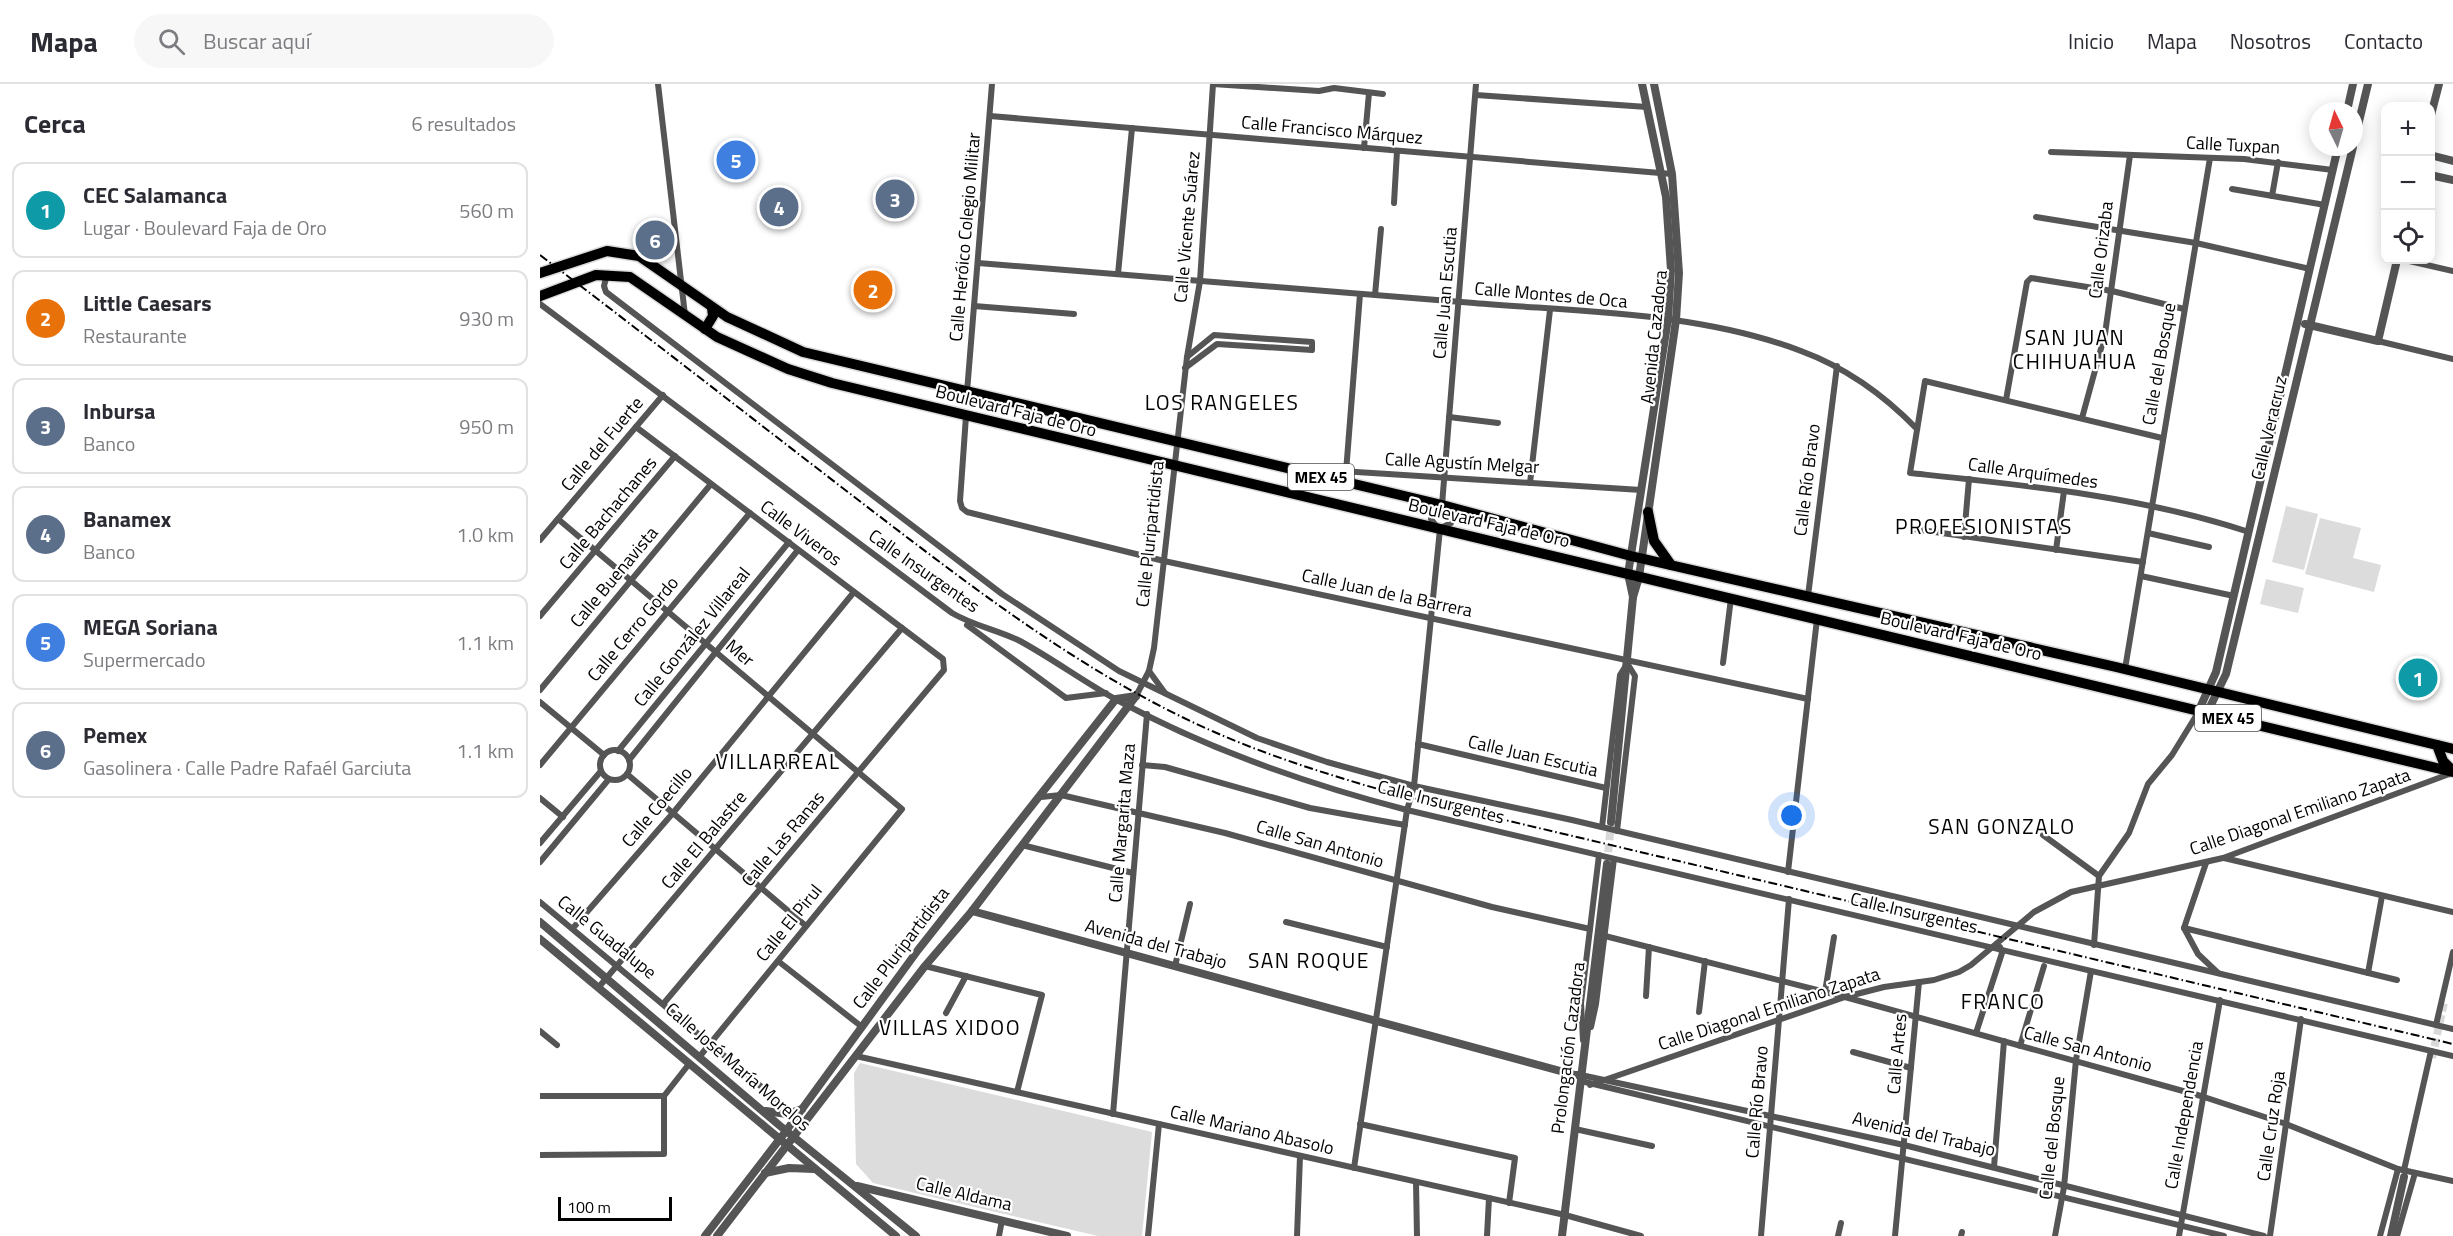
<!DOCTYPE html>
<html lang="es">
<meta charset="utf-8">
<style>
:root{--surface:#fff;--page:#f7f7f7;--text:#2b2b33;--muted:#7c7c81;--line:#e1e1e2;--accent:#111827}
body{margin:0;font-family:"Titillium Web",sans-serif;background:var(--page);color:var(--text)}
.controls{position:absolute;right:18px;top:18px;display:grid;overflow:hidden;border-radius:12px;box-shadow:0 3px 15px #0003}
.controls button{width:54px;height:54px;display:grid;place-items:center;padding:0;border:0;border-bottom:2px solid var(--line);background:var(--surface);color:var(--text);font:30px sans-serif}
.compass{position:absolute;left:1769px;top:18px;width:54px;height:54px;border-radius:50%;background:var(--surface);box-shadow:0 3px 15px #0003;rotate:355deg}
.scale{position:absolute;left:18px;bottom:15px;width:114px;box-sizing:border-box;padding-left:6px;border:3px solid #000;border-top:0;font-size:16px;line-height:21px;white-space:nowrap;color:#000;-webkit-text-stroke:4px #fff;paint-order:stroke}
.you{position:absolute;left:1252px;top:732px;width:21px;height:21px;margin:-15px;border:4px solid #fff;border-radius:50%;background:#1a73e8;box-shadow:0 0 0 9px #1a73e833}
.badge{display:grid;place-items:center;width:39px;height:39px;border-radius:50%;background:var(--accent);color:#fff;font-size:20px;font-weight:700}
.pin{position:absolute;translate:-50% -50%;border:3px solid #fff;box-shadow:0 2px 6px #0006}
.list{margin:0;padding:0;list-style:none}
h2{display:flex;justify-content:space-between;align-items:center;height:78px;margin:0;padding:0 24px;font-size:26px}
h2 small{font-size:20px;font-weight:400;color:var(--muted)}
.list li{display:grid;grid-template-columns:39px 1fr auto;gap:18px;align-items:center;box-sizing:border-box;height:96px;margin:0 12px 12px;padding:0 12px;border:2px solid var(--line);border-radius:12px}
.list b{display:block;font-size:22px;white-space:nowrap}
.list p{margin:0;font-size:20px;white-space:nowrap;color:var(--muted)}
.list em{font-size:20px;font-style:normal;color:var(--muted)}
.icon{flex:none;width:33px;height:33px;fill:none;stroke:currentColor;stroke-width:2;stroke-linecap:round;stroke-linejoin:round}
.map{position:relative;flex:none;width:1913px;height:1152px;overflow:hidden}
header{display:flex;align-items:center;gap:36px;box-sizing:border-box;height:84px;padding:0 30px;background:var(--surface);border-bottom:2px solid var(--line)}
header strong{font-size:28px}
nav{display:flex;gap:33px;margin-inline-start:auto;font-size:21px}
.search{width:420px;height:54px;background:var(--page);display:flex;align-items:center;gap:15px;box-sizing:border-box;padding:0 21px;border-radius:33px;color:var(--muted);font-size:22px}
main{display:flex}
aside{flex:1;background:var(--surface)}
.map>svg:first-child{display:block}
</style>
<header>
<strong>Mapa</strong>
<div class="search"><svg class="icon" aria-label="search" viewBox="0 0 24 24"><circle cx="10" cy="10" r="6"/><path d="M15 15l6 6"/></svg>Buscar aquí</div>
<nav><a>Inicio</a><a>Mapa</a><a>Nosotros</a><a>Contacto</a></nav>
</header>
<main>
<aside>
<h2>Cerca<small>6 resultados</small></h2>
<ul class="list">
<li><span class="badge" style="background:#0f9aa8">1</span><div><b>CEC Salamanca</b><p>Lugar · Boulevard Faja de Oro</p></div><em>560 m</em></li>
<li><span class="badge" style="background:#e8710a">2</span><div><b>Little Caesars</b><p>Restaurante</p></div><em>930 m</em></li>
<li><span class="badge" style="background:#5c6f8a">3</span><div><b>Inbursa</b><p>Banco</p></div><em>950 m</em></li>
<li><span class="badge" style="background:#5c6f8a">4</span><div><b>Banamex</b><p>Banco</p></div><em>1.0 km</em></li>
<li><span class="badge" style="background:#3f7fe0">5</span><div><b>MEGA Soriana</b><p>Supermercado</p></div><em>1.1 km</em></li>
<li><span class="badge" style="background:#5c6f8a">6</span><div><b>Pemex</b><p>Gasolinera · Calle Padre Rafaél Garciuta</p></div><em>1.1 km</em></li>
</ul>
</aside>
<div class="map">
<svg width="1913" height="1152" viewBox="0 0 1913 1152">
<rect width="100%" height="100%" fill="#fff"/>
<g fill="#dcdcdc">
<polygon points="1746,422 1778,430 1764,486 1732,478"/>
<polygon points="1780,434 1821,444 1813,474 1841,481 1834,508 1765,490"/>
<polygon points="1726,495 1764,504 1758,529 1720,520"/>
<polygon points="320,979 612,1048 602,1152 558,1152 333,1099 316,1080 314,989"/>
</g>
<g fill="none" stroke-linecap="round" stroke-linejoin="round">
<g stroke="#d9d9d9" stroke-width="8" stroke-dasharray="8 4" stroke-linecap="butt">
<polyline points="1067,780 1071,739"/>
<polyline points="1892,974 1904,919"/>
</g>
<g stroke="#dbdbdb" stroke-width="13">
<g id="primary">
<polyline points="0,189 67,167 99,172 187,233 263,268 902,421 1091,472 1576,583 1913,665"/>
<polyline points="0,212 56,191 90,193 177,253 248,285 292,299 1913,688"/>
<polyline points="165,245 173,232 172,224"/>
<polyline points="1108,428 1114,457 1131,481"/>
<polyline points="1897,661 1903,677 1913,687"/>
</g>
</g>
<g stroke="#555" stroke-width="6">
<polyline points="118,0 145,231"/>
<polyline points="673,0 779,7 794,4 843,10"/>
<polyline points="936,11 1107,23"/>
<polyline points="450,32 1132,90"/>
<polyline points="824,64 829,9"/>
<polyline points="1511,68 1704,75 1793,86"/>
<polyline points="1692,105 1785,121"/>
<polyline points="1732,112 1738,78"/>
<polyline points="854,119 857,67"/>
<polyline points="1496,133 1656,159 1770,185"/>
<polyline points="1865,176 1913,187"/>
<path d="M438,179C603,192 769,206 934,219C1041,228 1159,228 1261,267C1307,284 1343,310 1377,345"/>
<polyline points="67,190 64,202 66,208 462,510 579,587 717,654 787,678 874,702 1032,736 1913,945"/>
<polyline points="578,190 592,44"/>
<polyline points="835,211 841,145"/>
<path d="M0,220L412,529C434,542 458,546 480,557C513,575 544,598 577,616C669,666 767,700 867,726L1913,972"/>
<polyline points="434,222 534,230"/>
<polyline points="1838,257 1913,275"/>
<polyline points="645,284 677,260 772,266 772,258 674,251 647,273"/>
<polyline points="427,308 452,0"/>
<polyline points="1466,316 1487,198 1491,194 1572,207 1644,225"/>
<polyline points="426,332 420,417 422,424 427,428 624,477 1268,615"/>
<polyline points="909,333 958,339"/>
<polyline points="1542,334 1565,250 1590,71"/>
<polyline points="96,343 403,575 404,586 124,919"/>
<path d="M1622,354L1385,297L1370,389C1484,401 1600,412 1709,448"/>
<polyline points="769,385 1101,406"/>
<polyline points="806,388 820,210"/>
<polyline points="990,399 1010,226"/>
<polyline points="902,421 936,0"/>
<polyline points="18,435 362,725 160,972"/>
<polyline points="897,443 891,435 892,429 901,422"/>
<polyline points="901,444 911,439 913,433 906,425"/>
<polyline points="1374,445 1603,478"/>
<polyline points="1608,449 1669,463"/>
<polyline points="1424,453 1429,395"/>
<polyline points="0,456 123,311"/>
<polyline points="1516,466 1524,407"/>
<polyline points="1601,492 1694,512"/>
<polyline points="1268,512 1297,282"/>
<polyline points="0,532 135,372"/>
<polyline points="427,541 526,614 566,609"/>
<polyline points="1183,579 1191,514"/>
<polyline points="1585,585 1670,74"/>
<polyline points="609,587 625,609"/>
<polyline points="0,606 171,400"/>
<polyline points="596,612 609,587 614,564 647,273 660,197 673,0"/>
<polyline points="0,618 64,671"/>
<polyline points="878,660 1066,704"/>
<circle cx="75" cy="681" r="15"/>
<polyline points="78,667 249,458"/>
<polyline points="89,676 258,466"/>
<polyline points="0,681 210,429"/>
<polyline points="602,681 625,683 770,724 865,741"/>
<polyline points="87,690 266,842"/>
<polyline points="501,713 521,711 685,749 952,823 1050,845"/>
<polyline points="0,714 23,733"/>
<polyline points="1062,743 1080,591 1085,583"/>
<polyline points="1077,747 1095,592 1087,579"/>
<polyline points="1503,751 1559,792"/>
<polyline points="0,759 61,687"/>
<polyline points="482,761 593,789"/>
<polyline points="1684,774 1913,828"/>
<polyline points="0,778 69,695"/>
<polyline points="1666,779 1644,844 1658,870 1678,889"/>
<polyline points="1248,788 1277,535"/>
<polyline points="0,818 253,1029"/>
<polyline points="746,838 847,863"/>
<polyline points="33,844 133,729 314,508"/>
<polyline points="1644,844 1857,896"/>
<polyline points="1065,852 1305,913 1661,1012 1746,1040 1858,1085 1913,1097"/>
<polyline points="1554,861 1559,792 1589,749 1608,700 1632,671 1659,627"/>
<polyline points="238,877 322,943"/>
<polyline points="385,882 502,911 477,1008"/>
<polyline points="635,882 650,820"/>
<polyline points="1828,889 1842,812"/>
<polyline points="58,904 362,544"/>
<polyline points="1285,908 1294,853"/>
<polyline points="1106,912 1109,863"/>
<polyline points="1159,928 1165,877"/>
<polyline points="406,929 426,892"/>
<polyline points="1896,941 1913,868"/>
<polyline points="1051,943 1056,920 1074,775"/>
<polyline points="0,947 17,961"/>
<polyline points="1436,949 1462,869 1460,863"/>
<polyline points="1043,956 1041,919 1059,771"/>
<polyline points="1480,962 1504,882"/>
<polyline points="1313,968 1371,984"/>
<polyline points="316,972 1025,1131 1101,1152"/>
<polyline points="1041,991 1364,1061 1724,1152"/>
<polyline points="1041,997 1684,1152"/>
<polyline points="1050,1001 1305,913 1344,903 1394,896 1419,888 1431,881 1494,828 1531,808 1683,774 1912,689"/>
<polyline points="0,1012 124,1012"/>
<polyline points="124,1012 149,980"/>
<polyline points="573,1030 607,630"/>
<polyline points="820,1040 975,1074 969,1119"/>
<polyline points="1035,1045 1112,1062"/>
<polyline points="0,1071 124,1070 124,1012"/>
<polyline points="1454,1083 1464,957"/>
<polyline points="814,1084 867,726 874,702 900,445"/>
<polyline points="1864,1086 1891,967"/>
<polyline points="876,1098 877,1152"/>
<polyline points="459,1152 462,1136"/>
<polyline points="608,1152 619,1040"/>
<polyline points="757,1152 760,1072"/>
<polyline points="947,1152 949,1114"/>
<polyline points="1221,1152 1249,815"/>
<polyline points="1298,1152 1301,1139"/>
<polyline points="1355,1152 1379,898"/>
<polyline points="1421,1152 1422,1148"/>
<polyline points="1515,1152 1524,1103 1536,976 1551,887"/>
<polyline points="1639,1152 1680,916"/>
<polyline points="1730,1152 1761,935"/>
<polyline points="1840,1152 1858,1085"/>
<polyline points="1857,1152 1875,1089"/>
</g>
<g stroke="#555" stroke-width="8">
<polyline points="1807,27 1813,0"/>
<polyline points="1890,35 1899,0"/>
<polyline points="1814,58 1828,0"/>
<polyline points="1890,71 1913,77"/>
<polyline points="1890,91 1913,96"/>
<polyline points="1765,240 1838,257 1857,176"/>
<polyline points="1093,513 1088,490 1128,235 1131,186 1126,113 1102,0"/>
<polyline points="1659,626 1676,588 1798,63"/>
<polyline points="1667,629 1686,590 1813,63"/>
<polyline points="1071,738 1093,513 1099,493 1136,236 1139,189 1132,90 1114,0"/>
<polyline points="432,827 1035,991 1041,991"/>
<polyline points="0,838 239,1041 376,1152"/>
<polyline points="0,855 356,1152"/>
<polyline points="226,1027 247,1030 262,1025"/>
<polyline points="225,1089 249,1084 274,1085"/>
<polyline points="317,1102 527,1152"/>
<polyline points="165,1152 246,1047 378,866 576,615 596,612"/>
<polyline points="177,1152 385,882 432,827 596,612"/>
<polyline points="1022,1152 1067,780"/>
<polyline points="1851,1152 1864,1093"/>
</g>
<use href="#primary" stroke="#000" stroke-width="10"/>
<path stroke="#000" stroke-width="2" stroke-dasharray="9 3 1.5 3" stroke-linecap="butt" d="M0,171C109,254 217,338 326,422C427,499 527,577 642,633C711,667 785,690 859,711L1913,960"/>
</g>
<g text-anchor="middle" stroke-width="4.5" stroke-linejoin="round" paint-order="stroke">
<g fill="#fff" stroke="#4c4c4c" stroke-width="1.5">
<rect x="748" y="380" width="66" height="26" rx="4.5"/>
<rect x="1655" y="621" width="66" height="26" rx="4.5"/>
</g>
<g font-size="16" font-weight="bold" fill="#000">
<text x="781" y="399">MEX 45</text>
<text x="1688" y="640">MEX 45</text>
</g>
<g font-size="18" fill="#000" stroke="#fff">
<text transform="translate(792 46) rotate(5)" y="6">Calle Francisco Márquez</text>
<text transform="translate(1693 61) rotate(3)" y="6">Calle Tuxpan</text>
<text transform="translate(647 143) rotate(-85)" y="6">Calle Vicente Suárez</text>
<text transform="translate(425 153) rotate(-85)" y="6">Calle Heróico Colegio Militar</text>
<text transform="translate(1561 166) rotate(-83)" y="6">Calle Orizaba</text>
<text transform="translate(905 209) rotate(-85)" y="6">Calle Juan Escutia</text>
<text transform="translate(1011 211) rotate(5)" y="6">Calle Montes de Oca</text>
<text transform="translate(1114 253) rotate(-84)" y="6">Avenida Cazadora</text>
<text transform="translate(1619 280) rotate(-80)" y="6">Calle del Bosque</text>
<text transform="translate(476 327) rotate(14)" y="6">Boulevard Faja de Oro</text>
<text transform="translate(1729 344) rotate(-77)" y="6">Calle Veracruz</text>
<text transform="translate(62 360) rotate(-50)" y="6">Calle del Fuerte</text>
<text transform="translate(922 379) rotate(3)" y="6">Calle Agustín Melgar</text>
<text transform="translate(1493 389) rotate(8)" y="6">Calle Arquímedes</text>
<text transform="translate(1267 396) rotate(-83)" y="6">Calle Río Bravo</text>
<text transform="translate(68 429) rotate(-50)" y="6">Calle Bachachanes</text>
<text transform="translate(949 439) rotate(13)" y="6">Boulevard Faja de Oro</text>
<text transform="translate(261 449) rotate(37)" y="6">Calle Viveros</text>
<text transform="translate(610 450) rotate(-84)" y="6">Calle Pluripartidista</text>
<text transform="translate(384 487) rotate(35)" y="6">Calle Insurgentes</text>
<text transform="translate(74 493) rotate(-50)" y="6">Calle Buenavista</text>
<text transform="translate(847 509) rotate(12)" y="6">Calle Juan de la Barrera</text>
<text transform="translate(93 545) rotate(-50)" y="6">Calle Cerro Gordo</text>
<text transform="translate(1421 552) rotate(13)" y="6">Boulevard Faja de Oro</text>
<text transform="translate(152 553) rotate(-51)" y="6">Calle González Villareal</text>
<text transform="translate(200 569) rotate(40)" y="6">Mer</text>
<text transform="translate(993 672) rotate(13)" y="6">Calle Juan Escutia</text>
<text transform="translate(901 718) rotate(14)" y="6">Calle Insurgentes</text>
<text transform="translate(117 723) rotate(-50)" y="6">Calle Coecillo</text>
<text transform="translate(1760 728) rotate(-19)" y="6">Calle Diagonal Emiliano Zapata</text>
<text transform="translate(582 739) rotate(-85)" y="6">Calle Margarita Maza</text>
<text transform="translate(243 755) rotate(-50)" y="6">Calle Las Ranas</text>
<text transform="translate(164 756) rotate(-50)" y="6">Calle El Balastre</text>
<text transform="translate(780 760) rotate(16)" y="6">Calle San Antonio</text>
<text transform="translate(1374 829) rotate(13)" y="6">Calle Insurgentes</text>
<text transform="translate(249 839) rotate(-51)" y="6">Calle El Pirul</text>
<text transform="translate(67 853) rotate(39)" y="6">Calle Guadalupe</text>
<text transform="translate(616 860) rotate(15)" y="6">Avenida del Trabajo</text>
<text transform="translate(361 864) rotate(-53)" y="6">Calle Pluripartidista</text>
<text transform="translate(1229 925) rotate(-18)" y="6">Calle Diagonal Emiliano Zapata</text>
<text transform="translate(1028 964) rotate(-83)" y="6">Prolongación Cazadora</text>
<text transform="translate(1548 965) rotate(15)" y="6">Calle San Antonio</text>
<text transform="translate(1357 970) rotate(-85)" y="6">Calle Artes</text>
<text transform="translate(198 983) rotate(41)" y="6">Calle José María Morelos</text>
<text transform="translate(1217 1018) rotate(-85)" y="6">Calle Río Bravo</text>
<text transform="translate(1644 1031) rotate(-80)" y="6">Calle Independencia</text>
<text transform="translate(1731 1042) rotate(-82)" y="6">Calle Cruz Roja</text>
<text transform="translate(712 1046) rotate(13)" y="6">Calle Mariano Abasolo</text>
<text transform="translate(1384 1050) rotate(13)" y="6">Avenida del Trabajo</text>
<text transform="translate(1512 1054) rotate(-84)" y="6">Calle del Bosque</text>
<text transform="translate(424 1110) rotate(13)" y="6">Calle Aldama</text>
</g>
<g font-size="21" letter-spacing="1.5" fill="#000" stroke="#fff">
<text x="1535" y="261">SAN JUAN<tspan x="1535" dy="24">CHIHUAHUA</tspan></text>
<text x="682" y="326">LOS RANGELES</text>
<text x="1444" y="450">PROFESIONISTAS</text>
<text x="238" y="685">VILLARREAL</text>
<text x="1462" y="750">SAN GONZALO</text>
<text x="769" y="884">SAN ROQUE</text>
<text x="1463" y="925">FRANCO</text>
<text x="410" y="951">VILLAS XIDOO</text>
</g>
</g>
</svg>
<div class="controls">
<button>+</button>
<button>−</button>
<button><svg class="icon" aria-label="locate" viewBox="0 0 24 24"><circle cx="12" cy="12" r="6"/><path d="M12 2v4M12 18v4M2 12h4M18 12h4"/></svg></button>
</div>
<svg class="compass" viewBox="-18 -18 36 36"><path d="M0-13l5 13h-10z" fill="#e53935"/><path d="M0 13l5-13h-10z" fill="#7c7c81"/></svg>
<div class="scale">100 m</div>
<div class="you"></div>
<div class="pin badge" style="left:1878px;top:594px;background:#0f9aa8">1</div>
<div class="pin badge" style="left:333px;top:206px;background:#e8710a">2</div>
<div class="pin badge" style="left:355px;top:115px;background:#5c6f8a">3</div>
<div class="pin badge" style="left:239px;top:123px;background:#5c6f8a">4</div>
<div class="pin badge" style="left:196px;top:76px;background:#3f7fe0">5</div>
<div class="pin badge" style="left:115px;top:156px;background:#5c6f8a">6</div>
</div>
</main>
